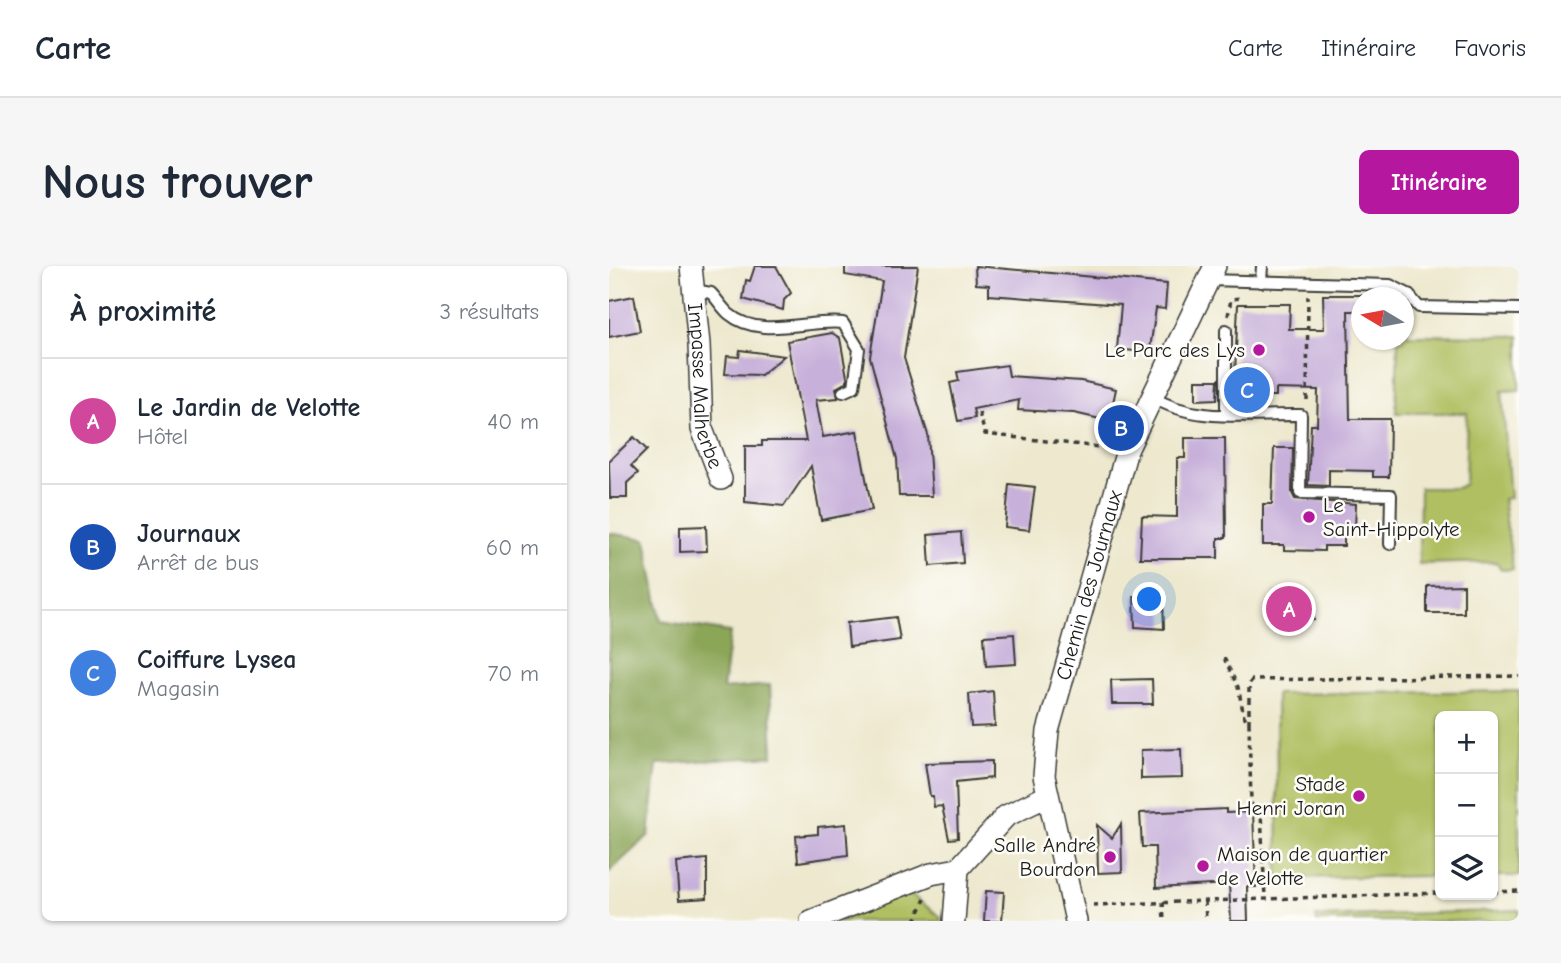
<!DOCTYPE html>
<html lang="fr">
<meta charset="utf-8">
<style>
:root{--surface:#fff;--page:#f6f6f7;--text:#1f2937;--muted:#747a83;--line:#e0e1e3;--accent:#b5179e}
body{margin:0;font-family:"Comic Neue",sans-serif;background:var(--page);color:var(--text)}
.controls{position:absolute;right:21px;bottom:21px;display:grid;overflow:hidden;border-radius:10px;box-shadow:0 2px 5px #0004}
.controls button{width:63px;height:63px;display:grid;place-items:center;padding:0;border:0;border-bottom:2px solid var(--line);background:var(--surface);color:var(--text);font:35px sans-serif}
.compass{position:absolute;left:742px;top:21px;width:63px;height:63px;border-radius:50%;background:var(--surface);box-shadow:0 2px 5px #0004;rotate:280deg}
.you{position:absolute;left:541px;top:334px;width:24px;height:24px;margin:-18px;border:5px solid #fff;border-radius:50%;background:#1a73e8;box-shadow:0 0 0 10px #1a73e833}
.badge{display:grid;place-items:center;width:46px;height:46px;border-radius:50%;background:var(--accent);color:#fff;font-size:23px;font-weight:700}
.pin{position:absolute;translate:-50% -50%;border:4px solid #fff;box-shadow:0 2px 7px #0006}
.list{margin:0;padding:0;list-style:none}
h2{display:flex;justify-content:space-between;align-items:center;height:91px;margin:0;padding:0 28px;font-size:30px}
h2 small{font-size:23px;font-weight:400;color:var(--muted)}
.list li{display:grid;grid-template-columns:46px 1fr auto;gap:21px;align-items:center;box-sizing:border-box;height:126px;padding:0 28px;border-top:2px solid var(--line)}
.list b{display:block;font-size:26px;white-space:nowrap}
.list p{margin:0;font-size:23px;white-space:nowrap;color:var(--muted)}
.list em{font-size:23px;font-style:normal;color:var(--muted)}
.icon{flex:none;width:38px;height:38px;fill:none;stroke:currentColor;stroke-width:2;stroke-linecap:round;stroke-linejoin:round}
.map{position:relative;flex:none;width:910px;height:655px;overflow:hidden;border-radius:10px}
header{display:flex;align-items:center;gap:42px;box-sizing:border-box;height:98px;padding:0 35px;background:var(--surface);border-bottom:2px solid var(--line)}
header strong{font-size:33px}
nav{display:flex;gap:38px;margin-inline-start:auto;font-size:24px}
.intro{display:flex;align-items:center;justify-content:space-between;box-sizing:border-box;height:168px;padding:0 42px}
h1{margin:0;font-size:49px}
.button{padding:18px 32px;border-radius:10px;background:var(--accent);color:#fff;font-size:24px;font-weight:700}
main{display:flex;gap:42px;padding:0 42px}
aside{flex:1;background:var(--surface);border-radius:10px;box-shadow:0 2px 5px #0004}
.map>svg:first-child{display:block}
</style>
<header>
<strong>Carte</strong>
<nav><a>Carte</a><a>Itinéraire</a><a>Favoris</a></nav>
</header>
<div class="intro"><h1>Nous trouver</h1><a class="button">Itinéraire</a></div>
<main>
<aside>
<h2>À proximité<small>3 résultats</small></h2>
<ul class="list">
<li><span class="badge" style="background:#d1479c">A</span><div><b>Le Jardin de Velotte</b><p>Hôtel</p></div><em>40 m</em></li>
<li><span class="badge" style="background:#1a4fb4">B</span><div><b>Journaux</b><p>Arrêt de bus</p></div><em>60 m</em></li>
<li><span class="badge" style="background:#3f7fe0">C</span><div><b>Coiffure Lysea</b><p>Magasin</p></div><em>70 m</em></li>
</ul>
</aside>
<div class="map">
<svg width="910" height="655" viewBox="0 0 910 655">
<rect width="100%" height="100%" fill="#fdfcf7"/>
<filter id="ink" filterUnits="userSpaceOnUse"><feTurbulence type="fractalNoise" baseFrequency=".0143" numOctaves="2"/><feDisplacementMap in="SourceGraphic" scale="14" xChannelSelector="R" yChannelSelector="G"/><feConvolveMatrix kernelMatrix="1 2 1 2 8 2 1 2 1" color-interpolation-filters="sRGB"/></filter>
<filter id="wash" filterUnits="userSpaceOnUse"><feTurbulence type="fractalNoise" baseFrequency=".00686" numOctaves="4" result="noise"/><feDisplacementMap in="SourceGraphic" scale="28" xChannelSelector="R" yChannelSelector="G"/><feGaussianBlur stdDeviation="1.57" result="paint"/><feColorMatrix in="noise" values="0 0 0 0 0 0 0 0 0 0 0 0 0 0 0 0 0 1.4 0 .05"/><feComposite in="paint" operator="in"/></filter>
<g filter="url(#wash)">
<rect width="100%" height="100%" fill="#ede8ce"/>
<g fill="#b0bf62" stroke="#666e3f" stroke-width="2">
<polygon points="795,35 798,39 798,69 910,70 910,124 893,125 901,232 894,233 904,303 892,304 888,296 810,298 811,222 848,222 856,218 858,147 787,147 789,74 794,74"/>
<polygon points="910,425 910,610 884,610 884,450 831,450 831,610 669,612 667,428"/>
<polygon points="297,625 332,651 332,655 227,655"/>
<polygon points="910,644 910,655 708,655 707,651"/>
</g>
<polygon fill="#8ca658" stroke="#54613a" stroke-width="2" points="0,267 37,273 52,355 121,366 114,423 161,419 164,490 48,498 40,569 0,606"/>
<g id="blocks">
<g fill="#c7b0da">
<polygon points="146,0 167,0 182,27 175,34 174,44 134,33 137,14 141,15"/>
<polygon points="236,0 309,0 295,92 319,169 323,230 290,230 288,193 261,91 273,15 236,9"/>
<polygon points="366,0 558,18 556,43 547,42 541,83 534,82 534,86 508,83 512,39 380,29 380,19 367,18"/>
<polygon points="714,29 752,29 752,45 739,45 741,153 781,153 780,211 764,211 764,205 720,204 720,220 699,219 702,159 708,159 709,124 667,123 667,130 625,130 629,38 681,38 680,63 715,63"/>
<polygon points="25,30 31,65 0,71 0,35"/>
<polygon points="223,67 231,72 238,111 238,116 227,122 229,132 207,134 214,171 248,165 263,244 212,254 202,200 175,240 136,236 136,180 153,180 153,175 197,175 178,75"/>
<polygon points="131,84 175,90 152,109 116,108 118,90 130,91"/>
<polygon points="398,99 400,110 472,115 507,123 500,155 465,147 409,144 410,134 364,143 366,152 349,155 341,117 350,115 348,106"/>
<polygon points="587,114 609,114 608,133 587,134"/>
<polygon points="25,171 38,184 22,200 29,207 18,217 18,232 1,232 0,195"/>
<polygon points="576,172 616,172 617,272 609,272 609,292 531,292 533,250 568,251 568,192 576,192"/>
<polygon points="665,182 684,182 683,227 686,233 747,238 746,262 735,262 735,280 715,280 715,285 675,284 675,279 654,279 654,238 663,238"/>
<polygon points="400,218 426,221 420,264 396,261"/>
<polygon points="97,260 98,285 71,286 71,261"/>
<polygon points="352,266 354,297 321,300 319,269"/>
<polygon points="855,319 855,347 818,347 818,320"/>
<polygon points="694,325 694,331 703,330 705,354 695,355 695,361 666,362 665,326"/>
<polygon points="554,329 555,363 526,361 525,330"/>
<polygon points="287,351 291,374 240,381 238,357"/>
<polygon points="405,368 407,398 377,400 375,370"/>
<polygon points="543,413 544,438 503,438 502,414"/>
<polygon points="384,425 386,460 362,461 360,428"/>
<polygon points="572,483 573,512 532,513 532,484"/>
<polygon points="383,495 383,512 347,516 349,572 340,573 333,540 325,541 324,530 321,530 316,497"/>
<polygon points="617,543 617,547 644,546 647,621 638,621 639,655 622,655 620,618 547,622 546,581 533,581 531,547"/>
<polygon points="237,558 239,589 189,596 187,570 209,568 209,561"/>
<polygon points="512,558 513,606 489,607 488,559 503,572"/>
<polygon points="98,593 98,632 70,634 67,596"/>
<polygon points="377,625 395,626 393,655 375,655"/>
</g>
</g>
</g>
<g filter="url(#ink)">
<use href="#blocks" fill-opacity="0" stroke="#3b3b37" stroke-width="2"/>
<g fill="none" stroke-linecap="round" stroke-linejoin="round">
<g stroke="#3b3b37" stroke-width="14">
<g id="service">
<polyline points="599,14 781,19 799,28 810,41 910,43"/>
<polyline points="652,16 653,0"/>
<path d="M85,24L102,27C108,33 113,42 120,48C151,74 198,53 234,57L250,83L245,121L234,126"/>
<path d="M542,130C585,158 642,148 692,149L691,227L782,229L781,278"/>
<polyline points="617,148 617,64"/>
</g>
</g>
<g stroke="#3b3b37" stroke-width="24">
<g id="minor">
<path id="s1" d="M82,0L90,78L93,163L112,213"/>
<polyline points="202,655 322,608 349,603"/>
<polyline points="345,655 349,603 397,550 438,530"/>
<path id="s2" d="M467,655L435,510L439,465L518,184L606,0"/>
</g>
</g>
<g stroke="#3b3b37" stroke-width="3.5" stroke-dasharray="5 5" stroke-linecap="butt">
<polyline points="619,50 622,33 632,32"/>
<polyline points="698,134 699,30"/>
<polyline points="370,147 376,168 499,182"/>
<polyline points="615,392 629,421 635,450 640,457 642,538 652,547 656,632"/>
<polyline points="640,457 640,418 643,414 910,410"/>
<polyline points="884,626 910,625"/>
<polyline points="596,635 597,655"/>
<polyline points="554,636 555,655"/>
<polyline points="484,639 831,627"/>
<polyline points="306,655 316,633"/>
</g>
<use href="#service" stroke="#fff" stroke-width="10"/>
<use href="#minor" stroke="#fff" stroke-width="21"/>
</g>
</g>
<g fill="#b5179e" stroke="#fdfcf7" stroke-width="2.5">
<circle cx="650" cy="84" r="7"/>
<circle cx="700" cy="251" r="7"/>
<circle cx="750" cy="530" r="7"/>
<circle cx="501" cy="591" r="7"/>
<circle cx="594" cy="600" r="7"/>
</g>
<g text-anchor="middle" stroke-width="5" stroke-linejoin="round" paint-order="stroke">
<g font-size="21" fill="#1c1c1c" stroke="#fdfcf7" text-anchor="end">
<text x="636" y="91">Le Parc des Lys</text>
<text x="714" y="246" text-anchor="start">Le<tspan x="714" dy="24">Saint-Hippolyte</tspan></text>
<text x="736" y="525">Stade<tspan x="736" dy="24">Henri Joran</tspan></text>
<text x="487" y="586">Salle André<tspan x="487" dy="24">Bourdon</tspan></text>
<text x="608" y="595" text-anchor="start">Maison de quartier<tspan x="608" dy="24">de Velotte</tspan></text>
</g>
<g font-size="21" fill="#1c1c1c" stroke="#fdfcf7">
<text dy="7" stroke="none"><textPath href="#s1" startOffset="121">Impasse Malherbe</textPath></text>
<text dy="7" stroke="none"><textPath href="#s2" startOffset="345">Chemin des Journaux</textPath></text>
</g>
</g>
</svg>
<div class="controls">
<button>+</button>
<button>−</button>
<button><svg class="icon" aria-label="layers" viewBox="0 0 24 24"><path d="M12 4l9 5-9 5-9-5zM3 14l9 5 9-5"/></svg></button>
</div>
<svg class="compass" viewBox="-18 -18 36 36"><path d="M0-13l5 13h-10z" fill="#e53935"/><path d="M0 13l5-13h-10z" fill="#747a83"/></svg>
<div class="you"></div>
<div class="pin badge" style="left:680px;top:343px;background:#d1479c">A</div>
<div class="pin badge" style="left:512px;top:162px;background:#1a4fb4">B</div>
<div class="pin badge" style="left:638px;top:124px;background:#3f7fe0">C</div>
</div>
</main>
